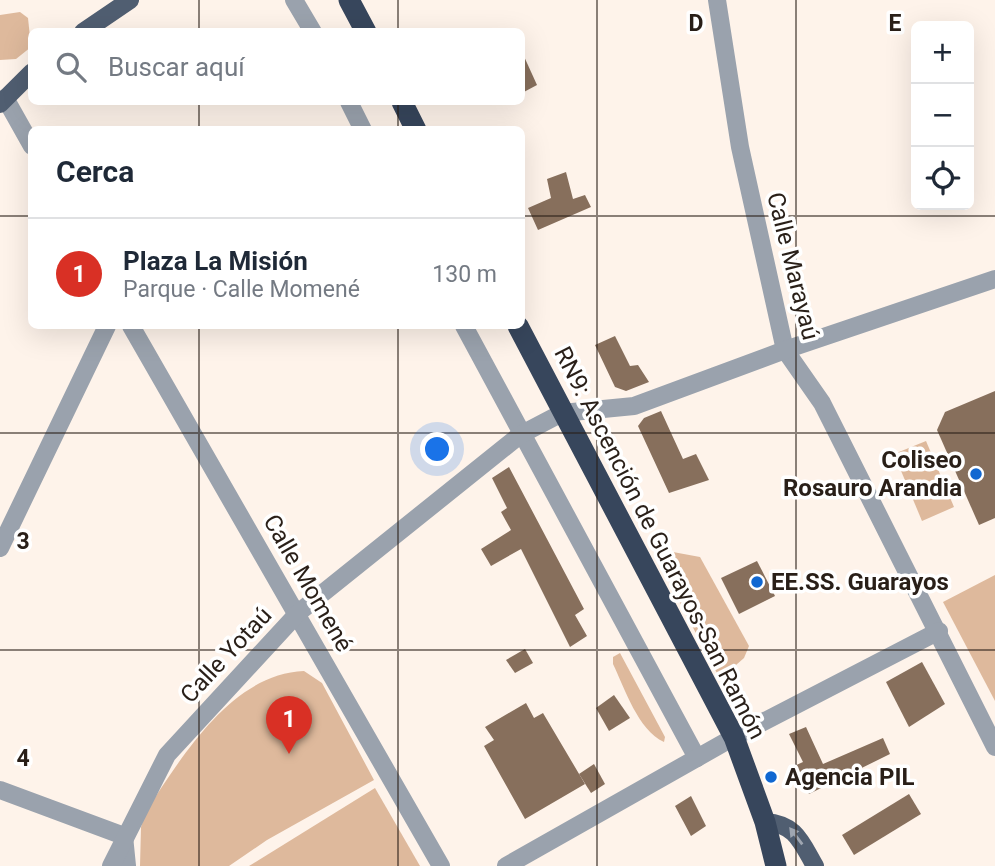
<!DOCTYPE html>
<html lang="es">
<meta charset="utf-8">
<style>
:root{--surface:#fff;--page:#f6f6f7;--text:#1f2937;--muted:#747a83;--line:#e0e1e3;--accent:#d93025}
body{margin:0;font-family:Roboto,sans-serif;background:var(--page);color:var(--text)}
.controls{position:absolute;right:21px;top:21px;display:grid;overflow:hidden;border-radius:10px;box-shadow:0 7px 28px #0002}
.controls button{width:63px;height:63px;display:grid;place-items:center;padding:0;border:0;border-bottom:2px solid var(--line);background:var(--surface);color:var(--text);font:35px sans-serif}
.you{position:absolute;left:438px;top:450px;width:24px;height:24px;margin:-18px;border:5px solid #fff;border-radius:50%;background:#1a73e8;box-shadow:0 0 0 10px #1a73e833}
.badge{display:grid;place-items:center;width:46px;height:46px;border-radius:50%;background:var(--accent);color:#fff;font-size:23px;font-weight:700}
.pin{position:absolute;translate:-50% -58px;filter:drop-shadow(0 2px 4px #0008)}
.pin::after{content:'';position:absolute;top:37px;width:24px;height:21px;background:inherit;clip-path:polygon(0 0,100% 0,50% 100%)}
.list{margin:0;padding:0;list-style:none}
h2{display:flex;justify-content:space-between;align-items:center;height:91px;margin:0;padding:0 28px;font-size:30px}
h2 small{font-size:23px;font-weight:400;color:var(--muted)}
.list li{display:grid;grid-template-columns:46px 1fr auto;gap:21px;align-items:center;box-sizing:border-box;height:112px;padding:0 28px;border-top:2px solid var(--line)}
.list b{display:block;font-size:26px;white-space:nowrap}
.list p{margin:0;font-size:23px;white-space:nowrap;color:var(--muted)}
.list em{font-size:23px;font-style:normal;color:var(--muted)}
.icon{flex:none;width:38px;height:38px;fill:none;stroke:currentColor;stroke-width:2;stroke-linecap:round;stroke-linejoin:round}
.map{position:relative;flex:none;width:995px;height:866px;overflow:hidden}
.search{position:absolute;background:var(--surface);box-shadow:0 7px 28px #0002;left:28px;top:28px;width:497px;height:77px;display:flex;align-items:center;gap:18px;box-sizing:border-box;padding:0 24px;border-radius:10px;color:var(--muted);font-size:26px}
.panel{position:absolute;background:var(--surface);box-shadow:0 7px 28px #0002;left:28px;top:126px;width:497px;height:203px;border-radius:10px}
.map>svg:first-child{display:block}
</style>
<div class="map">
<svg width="995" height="866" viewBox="0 0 995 866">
<rect width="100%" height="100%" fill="#fef3ea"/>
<g fill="#deb99c">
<polygon points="20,12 28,18 31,47 16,59 0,60 0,15"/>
<polygon points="926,441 954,507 922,521 894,454"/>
<polygon points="673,552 700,557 749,646 744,658 720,679 657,559"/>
<polygon points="995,575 995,701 943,602"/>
<path d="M620,653L665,737L664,742C638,730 625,689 613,664V657Z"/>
<path d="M304,671L322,683L374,780L267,840L229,866H140L141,827L146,811C182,757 231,674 304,671Z"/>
<polygon points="375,788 420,866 249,866"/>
</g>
<g fill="#876f5c">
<polygon points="522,52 537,85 522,93"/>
<polygon points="566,172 573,199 585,195 591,207 538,230 528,208 551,198 547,179"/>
<polygon points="615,336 630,366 638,365 649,382 626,391 615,387 595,345"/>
<polygon points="995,391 995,518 979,525 937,430 945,412"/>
<polygon points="661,411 683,459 696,454 709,480 669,493 638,426 644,418"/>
<polygon points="509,467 584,609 575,615 587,636 570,647 521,549 491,566 481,549 511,530 501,512 507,508 492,478"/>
<polygon points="757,561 775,596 739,614 721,578"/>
<polygon points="525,649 533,663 515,673 506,660"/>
<polygon points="922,662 945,704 909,727 886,682"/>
<polygon points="614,695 630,718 609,731 596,708"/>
<polygon points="526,703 534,718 543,713 585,784 525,819 484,746 494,740 485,727"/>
<polygon points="806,727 823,764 883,738 890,754 809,794 792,767 803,762 789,734"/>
<polygon points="594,764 605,784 591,793 579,774"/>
<polygon points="909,794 921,814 854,855 842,835"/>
<polygon points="691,796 706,826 691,836 675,806"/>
</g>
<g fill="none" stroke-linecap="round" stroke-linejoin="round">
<g stroke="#9aa2ad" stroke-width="18">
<polyline points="294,0 313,32"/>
<polyline points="717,0 740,147 785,350 822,403 995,747"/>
<polyline points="5,98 32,146"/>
<polyline points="349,102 363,130"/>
<polyline points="131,326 441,866"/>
<polyline points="464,326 697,758"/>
<polyline points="0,548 107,326"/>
<polyline points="0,790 124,836 127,866"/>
<polyline points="111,866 167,755 298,613 520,435 562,413 634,406 785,350 995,279"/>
<polyline points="506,866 734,737 939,631"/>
</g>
<g stroke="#505e71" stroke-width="18">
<polyline points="83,32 130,0"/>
<polyline points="0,104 32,72"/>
<path d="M765,822C796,824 801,842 815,866"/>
</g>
<g stroke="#37465c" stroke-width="21">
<polyline points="349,0 366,32"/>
<polyline points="402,102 416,130"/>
<polyline points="518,326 734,737 765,822 776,866"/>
</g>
</g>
<defs><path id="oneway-solid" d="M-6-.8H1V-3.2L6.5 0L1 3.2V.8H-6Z" transform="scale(1.75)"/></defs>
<use fill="#9fa6b1" href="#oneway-solid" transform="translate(796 836) rotate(-127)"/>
<path fill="none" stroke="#291f18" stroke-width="2" stroke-opacity="0.55" d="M199,0V32M398,0V32M597,0V866M796,0V866M199,102V130M398,102V130M0,216H32M522,216H995M199,326V866M398,326V866M0,433H995M0,650H995"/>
<g fill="#1067d1" stroke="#fff" stroke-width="2.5">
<circle cx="976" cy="474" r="7"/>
<circle cx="757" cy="582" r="7"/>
<circle cx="771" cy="777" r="7"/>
</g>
<g text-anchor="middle" stroke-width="7" stroke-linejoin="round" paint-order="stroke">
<g font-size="24" fill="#291f18" stroke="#fff">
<text transform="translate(793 266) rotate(76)" y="8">Calle Marayaú</text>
<text transform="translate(660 543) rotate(63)" y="8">RN9: Ascención de Guarayos-San Ramón</text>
<text transform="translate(308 583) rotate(60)" y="8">Calle Momené</text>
<text transform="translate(226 655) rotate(-47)" y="8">Calle Yotaú</text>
</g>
<g font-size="24" font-weight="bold" fill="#291f18" stroke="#fff" text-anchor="start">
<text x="962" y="468" text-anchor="end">Coliseo<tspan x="962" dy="28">Rosauro Arandia</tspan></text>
<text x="771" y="590">EE.SS. Guarayos</text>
<text x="785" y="785">Agencia PIL</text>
</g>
</g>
<g font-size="23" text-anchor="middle" font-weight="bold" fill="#291f18" stroke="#fff" stroke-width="7" stroke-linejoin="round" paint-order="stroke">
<text x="696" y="31">D</text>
<text x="895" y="31">E</text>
<text x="23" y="549">3</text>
<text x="23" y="766">4</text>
</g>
</svg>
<div class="controls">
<button>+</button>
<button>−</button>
<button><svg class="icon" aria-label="locate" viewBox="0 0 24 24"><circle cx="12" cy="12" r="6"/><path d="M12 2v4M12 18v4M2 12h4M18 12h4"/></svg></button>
</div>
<div class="you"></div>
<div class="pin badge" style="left:289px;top:754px">1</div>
<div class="search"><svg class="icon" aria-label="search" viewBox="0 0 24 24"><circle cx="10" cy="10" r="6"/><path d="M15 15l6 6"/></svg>Buscar aquí</div>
<section class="panel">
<h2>Cerca<small></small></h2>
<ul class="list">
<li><span class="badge">1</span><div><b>Plaza La Misión</b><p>Parque · Calle Momené</p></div><em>130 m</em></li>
</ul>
</section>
</div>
